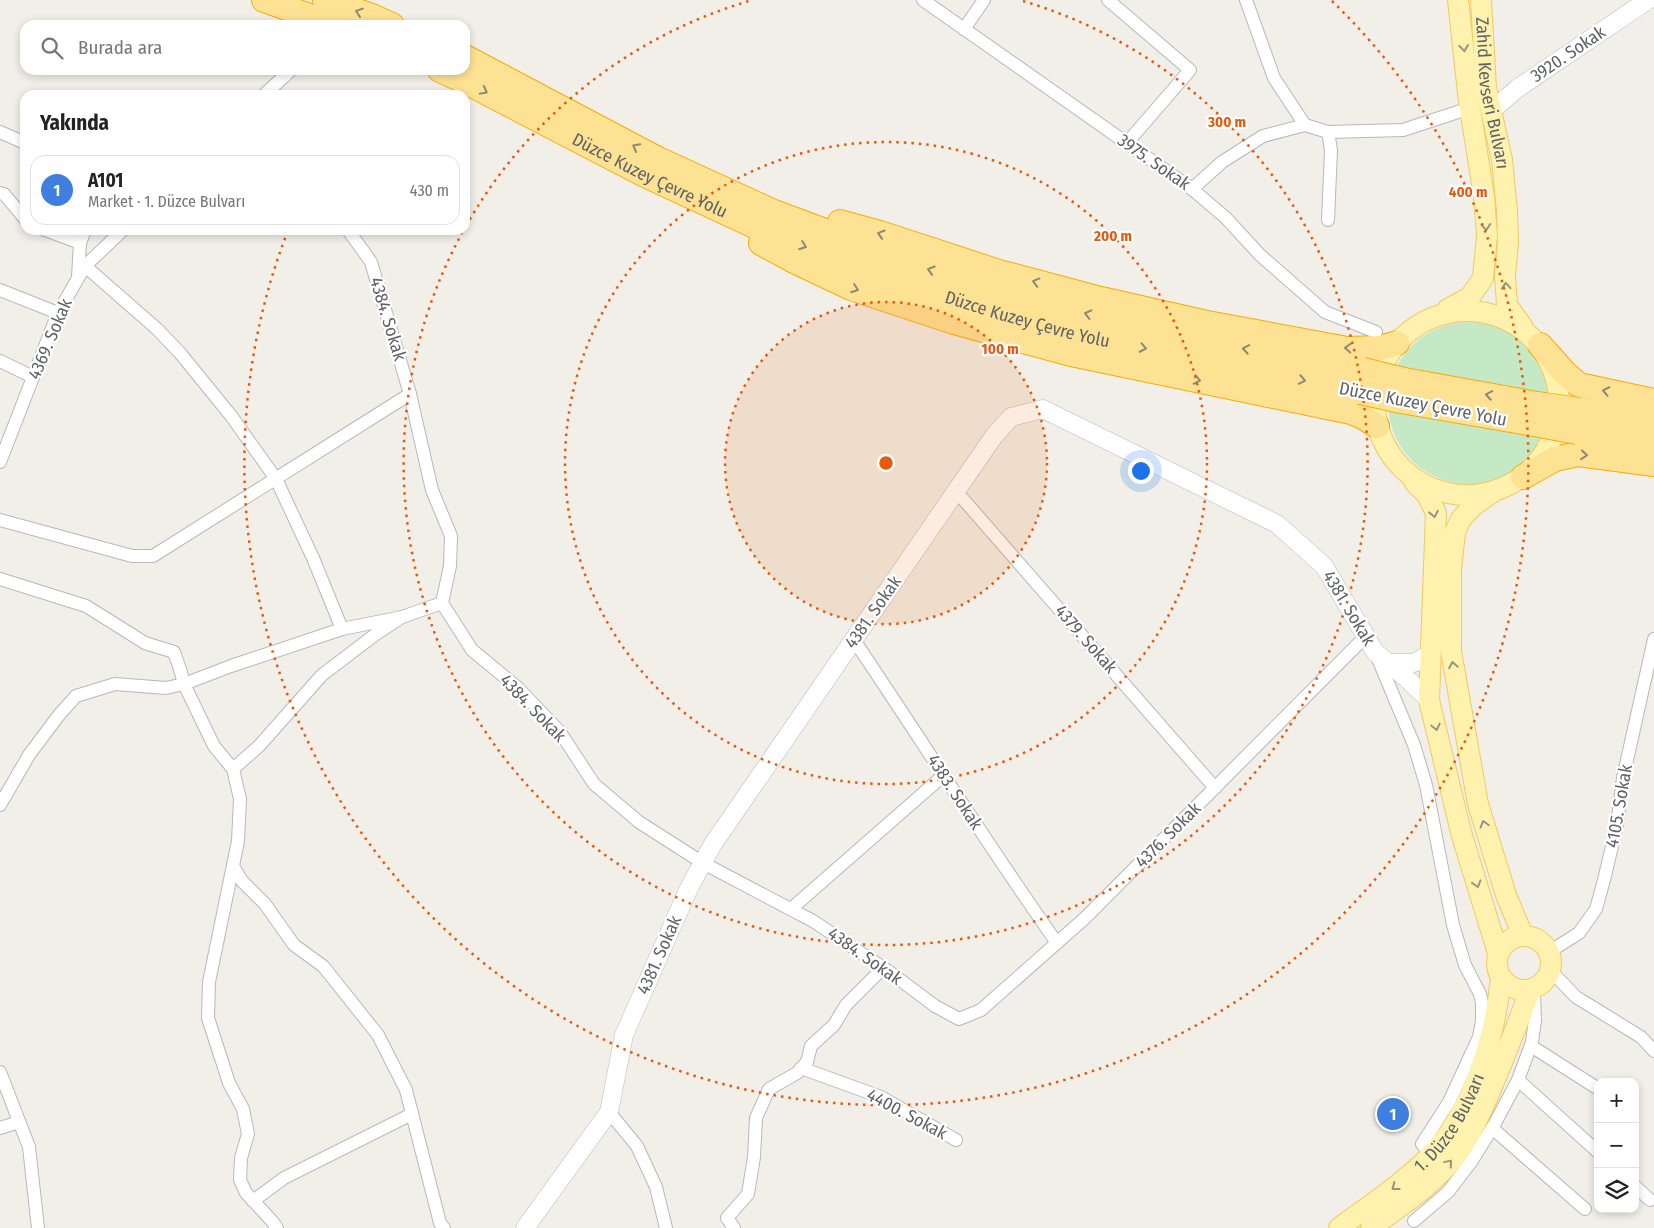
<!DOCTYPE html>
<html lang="tr">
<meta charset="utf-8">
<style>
:root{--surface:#fff;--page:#f2f2f2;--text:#222;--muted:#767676;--line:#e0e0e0;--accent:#ea580c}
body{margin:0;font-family:"Fira Sans Condensed",sans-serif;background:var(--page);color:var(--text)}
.controls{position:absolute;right:15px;bottom:15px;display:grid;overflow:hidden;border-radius:10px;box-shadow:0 2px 8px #0003}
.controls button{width:45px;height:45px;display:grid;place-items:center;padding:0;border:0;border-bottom:1px solid var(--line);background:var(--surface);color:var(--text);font:25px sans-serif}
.you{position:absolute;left:1140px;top:470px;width:18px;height:18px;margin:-12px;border:4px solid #fff;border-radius:50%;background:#1a73e8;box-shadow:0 0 0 8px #1a73e833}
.badge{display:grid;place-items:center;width:32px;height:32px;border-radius:50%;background:var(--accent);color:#fff;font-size:16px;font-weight:700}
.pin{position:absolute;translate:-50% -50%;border:2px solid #fff;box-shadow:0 1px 5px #0006}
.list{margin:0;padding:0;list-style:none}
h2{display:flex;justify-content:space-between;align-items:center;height:65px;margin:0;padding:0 20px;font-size:21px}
h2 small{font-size:16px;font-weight:400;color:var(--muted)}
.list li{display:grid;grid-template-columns:32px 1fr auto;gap:15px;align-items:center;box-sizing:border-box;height:70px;margin:0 10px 10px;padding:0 10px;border:1px solid var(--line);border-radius:15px}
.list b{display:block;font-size:19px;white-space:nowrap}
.list p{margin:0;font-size:16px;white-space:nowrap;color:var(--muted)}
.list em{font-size:16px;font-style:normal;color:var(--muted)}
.icon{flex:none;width:28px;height:28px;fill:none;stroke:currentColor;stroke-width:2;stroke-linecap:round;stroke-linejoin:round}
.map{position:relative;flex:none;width:1654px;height:1228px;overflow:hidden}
.search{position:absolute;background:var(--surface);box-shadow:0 2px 8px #0003;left:20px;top:20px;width:450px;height:55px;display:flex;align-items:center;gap:12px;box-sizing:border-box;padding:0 18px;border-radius:15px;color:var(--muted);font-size:19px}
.panel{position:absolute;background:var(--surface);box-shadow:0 2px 8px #0003;left:20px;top:90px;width:450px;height:145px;border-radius:15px}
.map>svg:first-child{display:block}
</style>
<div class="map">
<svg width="1654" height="1228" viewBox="0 0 1654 1228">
<rect width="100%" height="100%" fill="#f1efe8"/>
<circle fill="#c5e8c5" cx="1469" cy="403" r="81"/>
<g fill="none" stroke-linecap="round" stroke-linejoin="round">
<g stroke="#b5b8bc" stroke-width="14">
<g id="street">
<polyline points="923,0 1192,189 1226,218 1260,255 1325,312 1376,332"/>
<polyline points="1108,0 1190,70 1127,143"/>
<polyline points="964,29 984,0"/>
<polyline points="264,95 291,70"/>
<polyline points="1305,125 1328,132 1403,130 1470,108"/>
<polyline points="0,132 25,143"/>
<polyline points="1328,132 1331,150 1328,220"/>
<polyline points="1192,189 1222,162 1263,136 1305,125 1274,78 1246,0"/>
<polyline points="0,193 4,194 25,219"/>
<polyline points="45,230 80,243"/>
<polyline points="348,230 371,262 410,394 432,490 451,536 450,566 442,603 472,650 518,688 560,732 594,784 639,822 703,863 813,921 891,973 935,1006 959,1019 981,1010 1085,918 1366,636"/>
<polyline points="85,266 157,329 180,353 232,417 276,479 313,558 342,629"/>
<polyline points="78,277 80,243 85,230"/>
<polyline points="0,290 58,313"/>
<polyline points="0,361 33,377"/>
<polyline points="0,462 58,313 85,266 123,230"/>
<polyline points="956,491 1215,788"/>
<polyline points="0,520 132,556 153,556 410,394"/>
<polyline points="0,579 86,606 145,643 174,652 180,669 184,684 214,746 233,769 240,799 238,841 209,982 208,1018 229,1083 243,1109 248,1134 241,1158 240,1180 246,1193 272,1221 277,1228"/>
<path d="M854,640C922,741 987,844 1057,943"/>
<polyline points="1376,654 1414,745 1426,785 1453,925 1465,965 1480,994 1482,1003 1482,1021 1479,1037 1449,1102 1422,1144 1431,1155"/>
<polyline points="233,769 259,746 322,675 376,634 402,617 442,603"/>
<polyline points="0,805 29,755 59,715 76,696 115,684 166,688 184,684 231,666 342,629 402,617"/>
<polyline points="233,866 242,881 265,904 294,945 323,966 378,1035 406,1090 440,1223 444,1228"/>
<polyline points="791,909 944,775"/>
<polyline points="1549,952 1579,933 1596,909 1604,880 1617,825 1623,778 1654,639"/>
<polyline points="1550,970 1576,997 1641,1037 1654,1051"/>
<polyline points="1531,1046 1597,1088"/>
<polyline points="801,1068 881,1097 956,1140"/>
<polyline points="0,1072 29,1147 38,1228"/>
<polyline points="1518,1080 1598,1152"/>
<polyline points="609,1112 637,1146 656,1187 666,1228"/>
<polyline points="0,1128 19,1122"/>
<polyline points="1492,1128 1585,1209"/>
<polyline points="1635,1186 1650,1200"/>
<polyline points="253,1201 284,1178 412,1114"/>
<polyline points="1414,1221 1448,1192 1471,1162 1494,1125 1518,1080 1532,1042 1535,1020 1534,994 1536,990"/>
<polyline points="734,1228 727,1218 748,1194 754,1157 756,1118 769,1089 797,1073 807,1062 811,1046 834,1025 846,1005 883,968"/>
</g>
</g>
<g stroke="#b6babf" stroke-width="19">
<g id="secondary">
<polyline points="1491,111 1518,88 1648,0"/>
<polyline points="1389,663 1414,663 1430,654"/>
<polyline points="525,1228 609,1112 624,1035 689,888 713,844 994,436 1011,417 1043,409 1277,524 1324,566 1375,652 1404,676 1429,700"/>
</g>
</g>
<g stroke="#f2c960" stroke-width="22">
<g id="primary">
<path id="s1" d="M1481,0L1486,88L1502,160L1507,211L1508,243L1505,275L1507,305L1522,326"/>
<polyline points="1448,309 1470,297 1483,278 1487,236 1484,196 1469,102 1458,0"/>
<circle cx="1467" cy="403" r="92"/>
<polyline points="1415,483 1427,495 1436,513 1429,700 1462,836 1498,953"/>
<polyline points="1493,492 1473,506 1461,519 1455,532 1451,570 1451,651 1478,804 1506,895 1523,936"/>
<circle cx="1524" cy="963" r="27"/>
<path id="s2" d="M1339,1228C1370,1205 1402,1184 1429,1157C1472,1115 1495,1037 1501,978"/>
<path d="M1371,1228C1397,1208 1426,1190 1448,1165C1466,1145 1477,1121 1488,1096C1503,1061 1517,1026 1530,990"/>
</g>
</g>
<g stroke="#f9ab00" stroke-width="26">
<g id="highway">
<polyline points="264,0 335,25"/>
<polyline points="325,0 372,16 392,25"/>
<polyline points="465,57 658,159 774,212 908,262 1003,292 1183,338 1363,370"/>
<path id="s3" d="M440,70L464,81L643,174L776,236L903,283L1001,314L1078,335L1360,392"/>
<polyline points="840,222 880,233 999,272 1101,299 1207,323 1347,349 1380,348 1397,343"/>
<polyline points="761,243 794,261 851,288 954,322 1071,354 1351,412 1363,417 1377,426"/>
<polyline points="1540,345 1566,374 1579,385 1654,401"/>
<polyline points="1404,380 1537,404"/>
<polyline points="1401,401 1534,424"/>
<polyline points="1579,410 1654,420"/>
<polyline points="1577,432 1654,442"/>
<polyline points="1523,477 1555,459 1578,454 1654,464"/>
</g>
</g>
<use href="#street" stroke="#fff" stroke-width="12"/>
<use href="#secondary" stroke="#fff" stroke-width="18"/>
<use href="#primary" stroke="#fff2af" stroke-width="20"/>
<use href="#highway" stroke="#fde293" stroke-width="24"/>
<g stroke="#f9ab00" stroke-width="26" stroke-linecap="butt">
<g id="highway-bridge">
<polyline points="1363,370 1404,380"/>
<polyline points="1360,392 1401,401"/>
<polyline points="1537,404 1579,410"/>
<polyline points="1534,424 1577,432"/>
</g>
</g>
<use href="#highway-bridge" stroke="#fde293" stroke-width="24"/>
</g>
<defs><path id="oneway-chevron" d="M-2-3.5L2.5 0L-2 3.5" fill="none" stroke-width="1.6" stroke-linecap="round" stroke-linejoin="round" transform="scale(1.25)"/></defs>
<g stroke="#8e8975">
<use href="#oneway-chevron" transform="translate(359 12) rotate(-161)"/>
<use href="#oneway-chevron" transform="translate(484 91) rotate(28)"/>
<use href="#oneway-chevron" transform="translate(636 147) rotate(-152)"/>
<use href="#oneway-chevron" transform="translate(881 234) rotate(-163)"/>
<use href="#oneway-chevron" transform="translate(803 246) rotate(20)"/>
<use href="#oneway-chevron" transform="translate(931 270) rotate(-163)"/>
<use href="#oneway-chevron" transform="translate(1036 282) rotate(-165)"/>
<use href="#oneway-chevron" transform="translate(855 289) rotate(20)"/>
<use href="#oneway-chevron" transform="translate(1088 314) rotate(-166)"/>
<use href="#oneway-chevron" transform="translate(1143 348) rotate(12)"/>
<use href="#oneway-chevron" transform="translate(1348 348) rotate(-177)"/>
<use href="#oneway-chevron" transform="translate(1246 349) rotate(-170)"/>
<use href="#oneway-chevron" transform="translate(1197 380) rotate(12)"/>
<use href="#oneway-chevron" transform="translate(1302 380) rotate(11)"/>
<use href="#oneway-chevron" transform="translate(1606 391) rotate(-168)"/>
<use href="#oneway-chevron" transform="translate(1489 395) rotate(-170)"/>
<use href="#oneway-chevron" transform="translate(1584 455) rotate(5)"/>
</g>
<g stroke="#979581">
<use href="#oneway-chevron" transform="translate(1464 48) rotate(84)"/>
<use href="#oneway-chevron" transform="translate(1486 227) rotate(85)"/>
<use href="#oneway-chevron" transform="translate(1506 286) rotate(-94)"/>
<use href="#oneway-chevron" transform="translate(1434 514) rotate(79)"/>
<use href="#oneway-chevron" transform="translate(1453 665) rotate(-100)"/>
<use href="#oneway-chevron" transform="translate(1436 727) rotate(77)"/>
<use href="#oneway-chevron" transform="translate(1484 824) rotate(-106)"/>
<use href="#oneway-chevron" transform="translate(1477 884) rotate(73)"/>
<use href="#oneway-chevron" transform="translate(1449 1163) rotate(-50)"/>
<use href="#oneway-chevron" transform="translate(1395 1187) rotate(143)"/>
</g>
<circle cx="886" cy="463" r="161" fill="#e8590c" fill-opacity=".12"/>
<g fill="none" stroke="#e8590c" stroke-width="2.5" stroke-dasharray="2.5 5">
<circle cx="886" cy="463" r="161"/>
<circle cx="886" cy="463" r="321"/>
<path d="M466 226A482 482 0 0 1 749 1M1023 1A482 482 0 1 1 462 233"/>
<path d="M1332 1A642 642 0 1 1 287 233"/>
</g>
<g text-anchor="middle" stroke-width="4.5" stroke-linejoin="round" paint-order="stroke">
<g font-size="18" fill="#5f6368" stroke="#fff">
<text transform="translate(1568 54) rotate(-34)" y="6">3920. Sokak</text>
<text dy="6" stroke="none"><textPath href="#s1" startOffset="94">Zahid Kevseri Bulvarı</textPath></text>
<text transform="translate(1154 162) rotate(35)" y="6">3975. Sokak</text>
<text dy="6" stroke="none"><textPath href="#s3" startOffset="235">Düzce Kuzey Çevre Yolu</textPath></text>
<text dy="6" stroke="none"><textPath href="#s3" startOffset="640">Düzce Kuzey Çevre Yolu</textPath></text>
<text transform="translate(388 319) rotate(73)" y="6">4384. Sokak</text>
<text transform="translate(50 339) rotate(-67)" y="6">4369. Sokak</text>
<text transform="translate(1423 404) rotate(11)" y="6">Düzce Kuzey Çevre Yolu</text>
<text transform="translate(1349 608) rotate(59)" y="6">4381. Sokak</text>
<text transform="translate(873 612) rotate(-55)" y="6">4381. Sokak</text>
<text transform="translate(1086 639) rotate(49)" y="6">4379. Sokak</text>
<text transform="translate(533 708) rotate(46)" y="6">4384. Sokak</text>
<text transform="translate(955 792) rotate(57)" y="6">4383. Sokak</text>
<text transform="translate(1619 806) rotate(-80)" y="6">4105. Sokak</text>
<text transform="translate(1168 835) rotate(-45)" y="6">4376. Sokak</text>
<text transform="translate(659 955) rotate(-66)" y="6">4381. Sokak</text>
<text transform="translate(865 956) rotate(35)" y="6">4384. Sokak</text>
<text transform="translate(907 1114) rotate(28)" y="6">4400. Sokak</text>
<text dy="6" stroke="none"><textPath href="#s2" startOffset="155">1. Düzce Bulvarı</textPath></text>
</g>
</g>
<circle cx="886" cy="463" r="8" fill="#e8590c" stroke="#fff" stroke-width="2.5"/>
<g font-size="15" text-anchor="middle" font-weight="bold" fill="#e8590c" stroke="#fff" stroke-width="4.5" stroke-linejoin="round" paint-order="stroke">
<text x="1227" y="127">300 m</text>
<text x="1468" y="197">400 m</text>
<text x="1113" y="241">200 m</text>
<text x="1000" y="354">100 m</text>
</g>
</svg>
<div class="controls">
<button>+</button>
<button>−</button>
<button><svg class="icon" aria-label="layers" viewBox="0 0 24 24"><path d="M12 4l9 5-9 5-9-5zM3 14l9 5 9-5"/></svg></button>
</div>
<div class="you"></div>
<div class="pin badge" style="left:1393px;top:1114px;background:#3f7fe0">1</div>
<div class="search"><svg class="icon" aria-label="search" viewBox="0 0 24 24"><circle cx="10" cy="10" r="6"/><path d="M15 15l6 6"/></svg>Burada ara</div>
<section class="panel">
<h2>Yakında<small></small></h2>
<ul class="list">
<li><span class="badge" style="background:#3f7fe0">1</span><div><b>A101</b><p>Market · 1. Düzce Bulvarı</p></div><em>430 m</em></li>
</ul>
</section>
</div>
